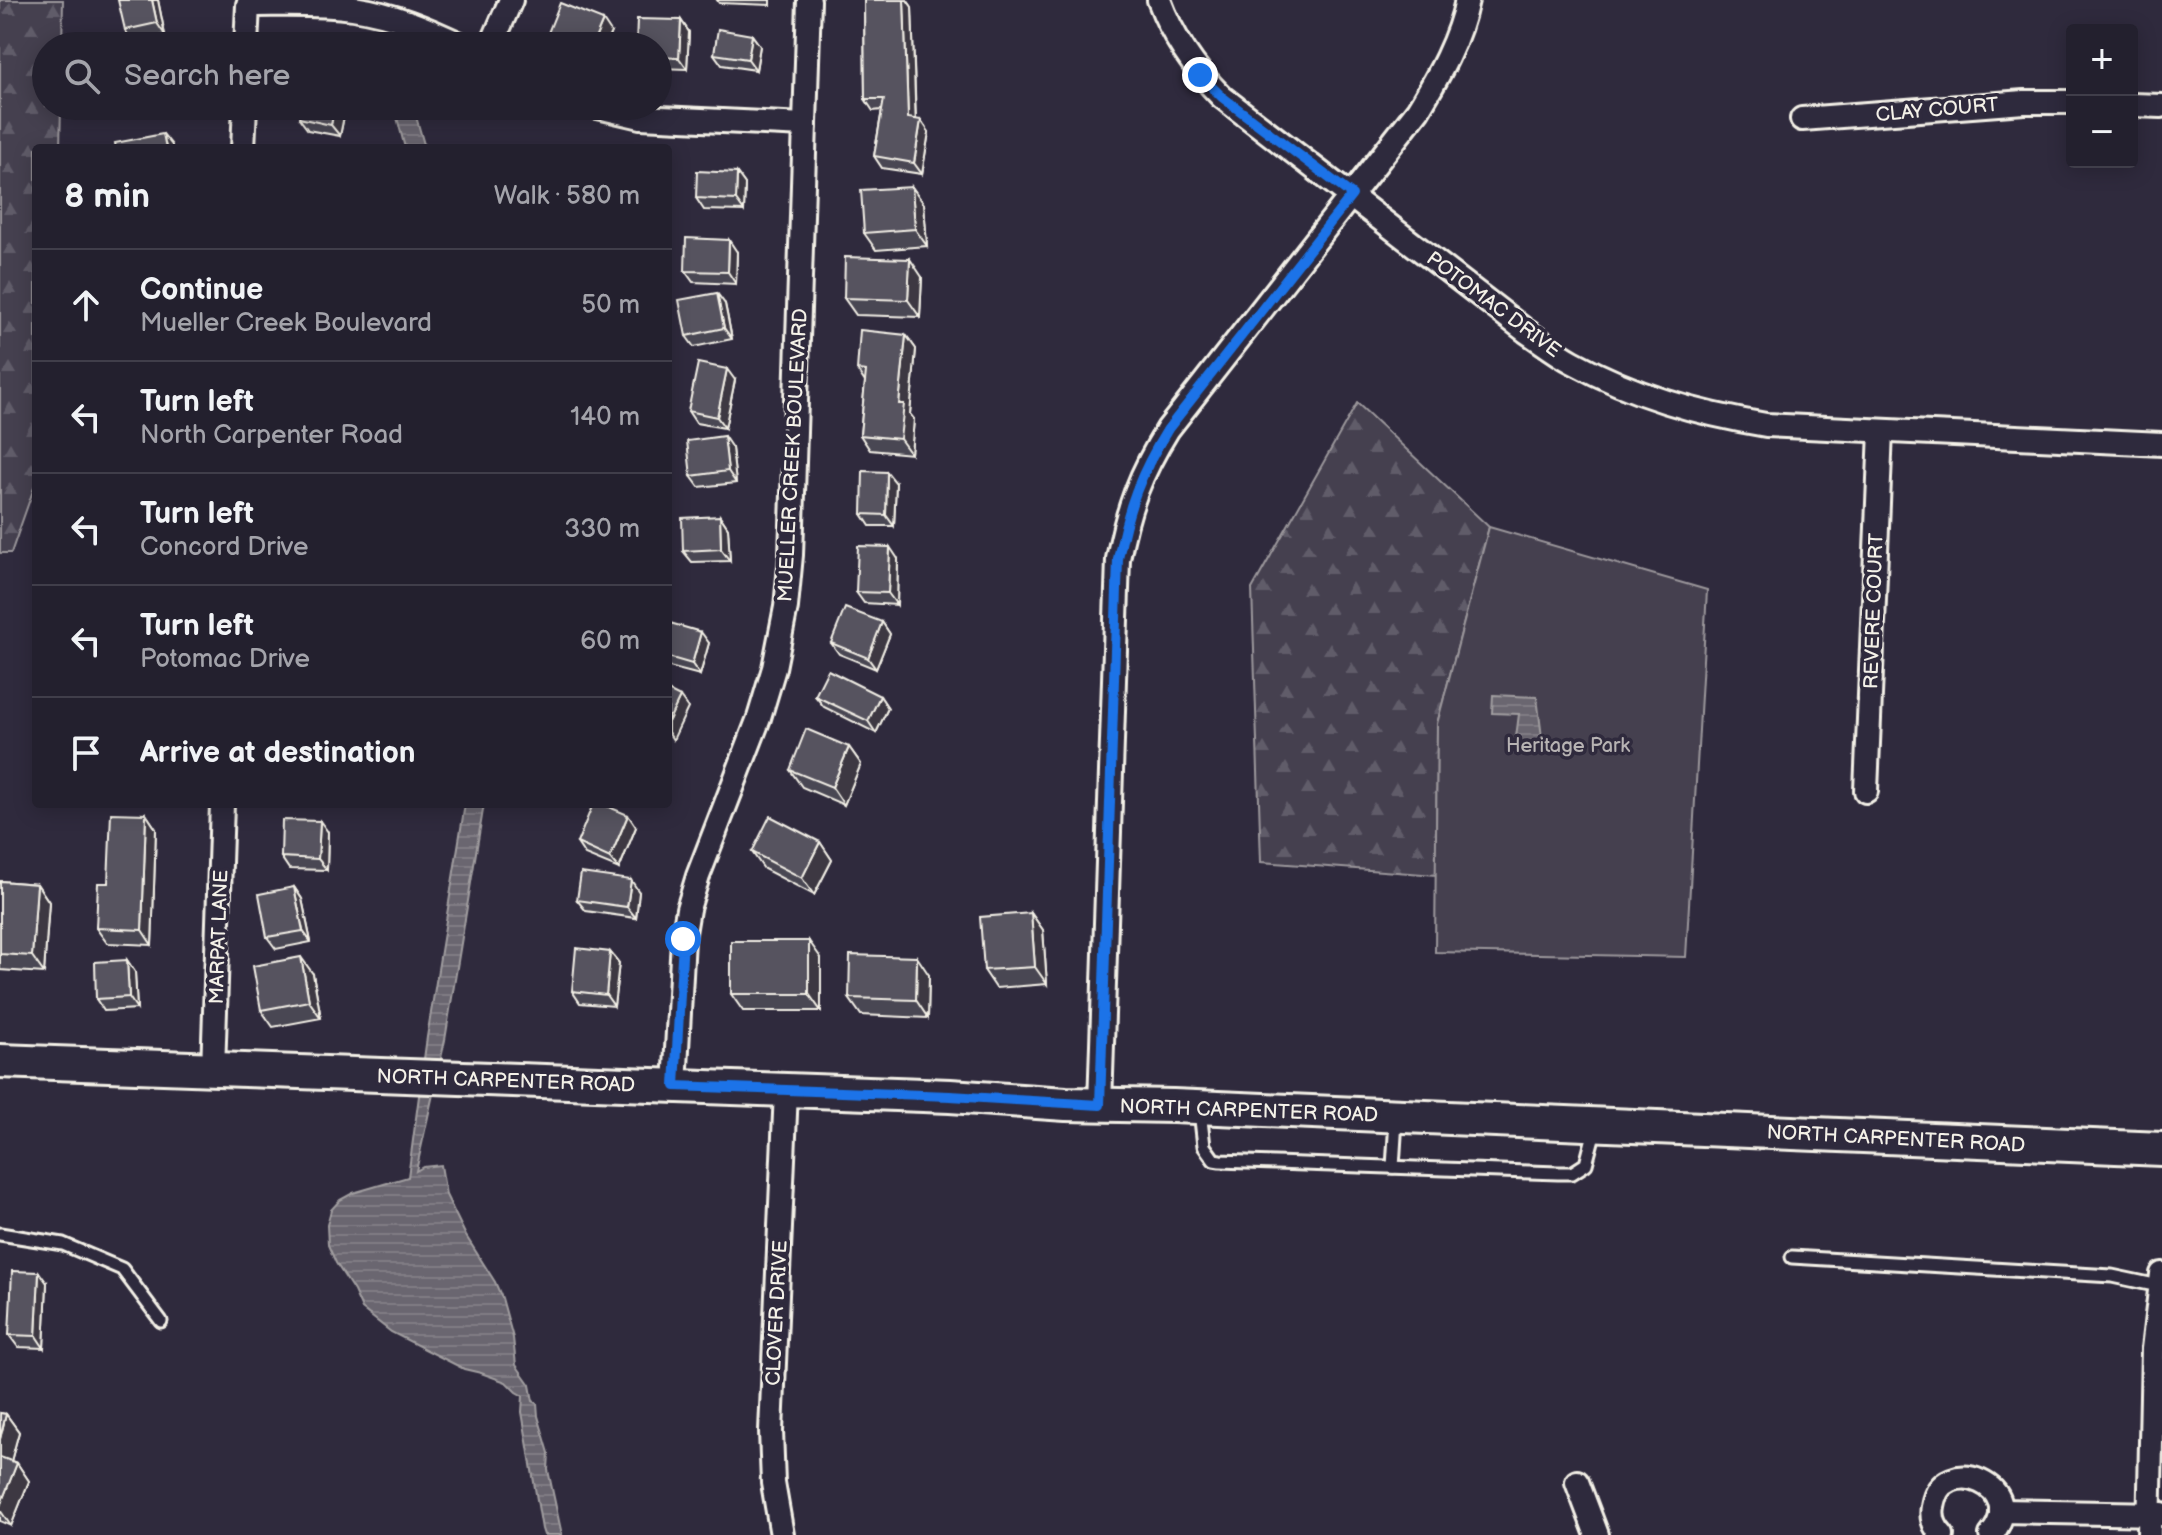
<!DOCTYPE html>
<meta charset="utf-8">
<style>
:root{--surface:#23202e;--page:#2b2836;--text:#f1f3f6;--muted:#a3a3aa;--line:#403e4a}
body{margin:0;font-family:"Balsamiq Sans",sans-serif;background:var(--page);color:var(--text)}
.controls{position:absolute;right:24px;top:24px;display:grid;overflow:hidden;border-radius:8px;box-shadow:0 4px 20px #0003}
.controls button{width:72px;height:72px;display:grid;place-items:center;padding:0;border:0;border-bottom:2px solid var(--line);background:var(--surface);color:var(--text);font:40px sans-serif}
.stop{position:absolute;width:24px;height:24px;margin:-18px;border:6px solid #1a73e8;border-radius:50%;background:#fff}
.stop.end{background:#1a73e8;border-color:#fff;box-shadow:0 2px 8px #0008}
.list{margin:0;padding:0;list-style:none}
h2{display:flex;justify-content:space-between;align-items:center;height:104px;margin:0;padding:0 32px;font-size:34px}
h2 small{font-size:26px;font-weight:400;color:var(--muted)}
.list li{display:grid;grid-template-columns:52px 1fr auto;gap:24px;align-items:center;box-sizing:border-box;height:112px;padding:0 32px;border-top:2px solid var(--line)}
.list b{display:block;font-size:30px;white-space:nowrap}
.list p{margin:0;font-size:26px;white-space:nowrap;color:var(--muted)}
.list em{font-size:26px;font-style:normal;color:var(--muted)}
.icon{flex:none;width:44px;height:44px;fill:none;stroke:currentColor;stroke-width:2;stroke-linecap:round;stroke-linejoin:round}
.map{position:relative;flex:none;width:2162px;height:1535px;overflow:hidden}
.search{position:absolute;background:var(--surface);box-shadow:0 4px 20px #0003;left:32px;top:32px;width:640px;height:88px;display:flex;align-items:center;gap:20px;box-sizing:border-box;padding:0 28px;border-radius:44px;color:var(--muted);font-size:30px}
.panel{position:absolute;background:var(--surface);box-shadow:0 4px 20px #0003;left:32px;top:144px;width:640px;height:664px;border-radius:8px}
.map>svg:first-child{display:block}
</style>
<div class="map">
<svg width="2162" height="1535" viewBox="0 0 2162 1535">
<defs>
<pattern id="forest-firs" width="22" height="20" patternUnits="userSpaceOnUse" patternTransform="scale(2)"><rect width="22" height="20" fill="#454050"/><path d="M5 1l3.5 6h-7zM16 11l3.5 6h-7z" fill="#605c69"/></pattern>
<pattern id="water-rules" width="6" height="5" patternUnits="userSpaceOnUse" patternTransform="scale(2)"><rect width="6" height="5" fill="#6a6670"/><path d="M0 2.5h6" fill="none" stroke="#807c84"/></pattern>
</defs>
<rect width="100%" height="100%" fill="#2f2a3d"/>
<filter id="ink" filterUnits="userSpaceOnUse"><feTurbulence type="fractalNoise" baseFrequency=".0125" numOctaves="2"/><feDisplacementMap in="SourceGraphic" scale="16" xChannelSelector="R" yChannelSelector="G"/><feConvolveMatrix kernelMatrix="1 2 1 2 8 2 1 2 1" color-interpolation-filters="sRGB"/></filter>
<g filter="url(#ink)">
<g fill="url(#forest-firs)" stroke="#9c989c" stroke-width="2">
<polygon points="0,0 63,0 62,46 46,46 46,106 61,106 60,148 36,148 36,482 11,553 0,553"/>
<polygon points="1357,403 1489,527 1437,724 1436,875 1261,862 1252,589"/>
</g>
<polygon fill="#454050" stroke="#9c989c" stroke-width="2" points="1489,527 1707,590 1686,957 1435,952 1437,724"/>
<g fill="url(#water-rules)" stroke="#a19ea0" stroke-width="2">
<polygon points="394,106 413,106 425,148 405,148"/>
<polygon points="1493,695 1537,697 1544,754 1514,753 1519,714 1492,713"/>
<polygon points="465,804 484,804 445,1040 416,1171 423,1167 441,1165 446,1195 466,1236 495,1282 502,1298 513,1338 516,1365 530,1385 533,1401 537,1403 538,1416 549,1453 548,1470 562,1535 544,1535 542,1529 522,1412 523,1396 516,1392 506,1382 481,1373 464,1369 391,1332 362,1309 354,1291 336,1263 328,1245 327,1225 331,1210 340,1200 353,1193 408,1177 427,1037"/>
</g>
<g fill="none" stroke-linecap="round" stroke-linejoin="round">
<g stroke="#f4f1e8" stroke-width="17">
<g id="lane">
<polyline points="1200,1111 1204,1146 1214,1160 1220,1161 1558,1173 1572,1173 1586,1164 1596,1126"/>
<polyline points="1393,1167 1396,1120"/>
<polyline points="0,1234 63,1244 122,1269 161,1321"/>
<polyline points="1792,1257 2112,1276 2159,1286"/>
</g>
</g>
<g stroke="#f4f1e8" stroke-width="28">
<g id="street">
<path d="M1159,0C1173,38 1193,68 1222,97L1526,331C1541,341 1556,353 1573,362C1635,396 1696,413 1766,425L2162,444"/>
<path d="M246,46L248,5C283,5 318,3 353,8C393,14 428,29 464,46"/>
<polyline points="491,46 511,0"/>
<polyline points="2132,105 2162,106"/>
<polyline points="594,106 641,117 805,125"/>
<polyline points="1802,119 2024,102 2072,102"/>
<polyline points="243,148 245,106"/>
<polyline points="1866,791 1881,431"/>
<polyline points="213,1070 222,804"/>
<polyline points="675,1086 683,939 688,909 698,876 759,718 774,668 786,607 791,555 809,0"/>
<path d="M1100,1105L1118,559C1128,507 1140,474 1168,429L1418,110C1439,75 1459,40 1467,0"/>
<polyline points="1577,1482 1597,1535"/>
<polyline points="2001,1511 2162,1514"/>
<polyline points="782,1535 773,1483 771,1431 786,1091"/>
<path d="M1942,1535C1934,1527 1931,1517 1933,1506C1942,1449 2031,1488 1991,1535"/>
<polyline points="2149,1535 2153,1349 2162,1274"/>
</g>
</g>
<g stroke="#f4f1e8" stroke-width="38">
<polyline id="secondary" points="0,1061 950,1096 1066,1104 1173,1106 2162,1149"/>
</g>
<use href="#lane" stroke="#2f2a3d" stroke-width="11"/>
<use href="#street" stroke="#2f2a3d" stroke-width="22"/>
<use href="#secondary" stroke="#2f2a3d" stroke-width="32"/>
</g>
<g fill="#4a4752" stroke="#f4f1e8" stroke-width="2">
<polygon points="158,0 165,35 133,42 125,30"/>
<polygon points="717,0 770,0 770,5 719,3"/>
<polygon points="864,0 907,0 912,7 916,119 929,132 922,174 882,168 874,156 882,110 873,111 865,99"/>
<polygon points="681,20 689,32 687,69 658,68 658,46"/>
<polygon points="611,32 605,46 560,46 556,44 548,33"/>
<polygon points="752,35 760,46 756,70 722,65 714,54"/>
<polygon points="132,106 171,106 171,110 136,112"/>
<polygon points="302,106 346,106 340,136 308,130 299,118"/>
<polygon points="737,173 745,184 744,211 704,210 696,198"/>
<polygon points="912,187 924,204 927,246 876,250 864,233"/>
<polygon points="737,252 736,284 693,282 685,271"/>
<polygon points="922,277 920,317 856,315 844,298"/>
<polygon points="725,304 732,339 694,347 686,336"/>
<polygon points="906,335 916,349 910,414 914,419 911,454 870,450 860,435 865,382 857,370"/>
<polygon points="735,380 725,428 696,423 688,411"/>
<polygon points="732,448 736,483 699,487 691,476"/>
<polygon points="896,483 894,526 870,526 862,514"/>
<polygon points="720,516 728,528 730,561 692,562 683,551"/>
<polygon points="898,559 897,605 864,603 856,592"/>
<polygon points="882,622 890,634 876,669 839,654 831,643"/>
<polygon points="668,631 709,643 700,675 669,667 668,665"/>
<polygon points="815,696 880,696 888,708 876,733 824,707"/>
<polygon points="849,747 861,764 844,805 802,787 790,770"/>
<polygon points="146,814 156,829 152,945 107,943 96,928 108,883"/>
<polygon points="636,827 619,869 585,855 577,843"/>
<polygon points="328,832 327,870 289,869 281,857"/>
<polygon points="820,842 832,860 814,895 764,869 752,852"/>
<polygon points="0,881 37,884 49,902 44,973 0,970"/>
<polygon points="294,887 302,899 311,942 276,949 267,937"/>
<polygon points="639,892 636,918 586,911 577,900"/>
<polygon points="1031,913 1043,930 1047,984 996,988 984,970"/>
<polygon points="610,952 619,963 614,1006 580,1003 572,991"/>
<polygon points="821,958 821,1011 743,1011 731,994"/>
<polygon points="127,960 135,972 137,1009 104,1011 96,999"/>
<polygon points="313,974 321,1018 273,1027 261,1010"/>
<polygon points="929,975 928,1018 861,1015 849,998"/>
<polygon points="47,1283 44,1348 18,1347 9,1335"/>
<polygon points="0,1413 6,1414 19,1432 11,1461 17,1463 29,1481 11,1526 0,1521"/>
</g>
<g fill="#3c3942" stroke="#f4f1e8" stroke-width="2">
<polygon points="152,0 158,0 165,35 157,23"/>
<polygon points="904,0 907,0 912,7 916,130 908,118"/>
<polygon points="603,20 611,32 605,46 592,46"/>
<polygon points="681,20 689,32 687,69 679,58"/>
<polygon points="752,35 760,46 756,70 748,59"/>
<polygon points="335,106 346,106 340,136 331,125"/>
<polygon points="921,120 929,132 922,174 914,163"/>
<polygon points="163,134 172,145 172,148 166,148"/>
<polygon points="737,173 745,184 744,211 736,200"/>
<polygon points="912,187 924,204 927,246 915,229"/>
<polygon points="729,240 737,252 736,284 728,272"/>
<polygon points="910,259 922,277 920,317 908,300"/>
<polygon points="717,293 725,304 732,339 724,328"/>
<polygon points="906,335 916,349 910,414 914,419 911,454 900,439 899,404"/>
<polygon points="727,369 735,380 725,428 717,417"/>
<polygon points="724,436 732,448 736,483 728,471"/>
<polygon points="887,472 896,483 894,526 886,515"/>
<polygon points="720,516 728,528 730,561 721,549"/>
<polygon points="890,547 898,559 897,605 888,593"/>
<polygon points="882,622 890,634 876,669 868,658"/>
<polygon points="701,632 709,643 700,675 692,664"/>
<polygon points="880,696 888,708 876,733 868,721"/>
<polygon points="680,697 688,708 673,740 668,732 668,722"/>
<polygon points="849,747 861,764 844,805 832,787"/>
<polygon points="146,814 156,829 152,945 142,930"/>
<polygon points="628,815 636,827 619,869 610,858"/>
<polygon points="320,821 328,832 327,870 318,859"/>
<polygon points="820,842 832,860 814,895 802,878"/>
<polygon points="631,880 639,892 636,918 627,907"/>
<polygon points="37,884 49,902 44,973 32,956"/>
<polygon points="294,887 302,899 311,942 303,931"/>
<polygon points="1031,913 1043,930 1047,984 1035,967"/>
<polygon points="809,941 821,958 821,1011 809,994"/>
<polygon points="610,952 619,963 614,1006 606,995"/>
<polygon points="301,957 313,974 321,1018 309,1001"/>
<polygon points="917,957 929,975 928,1018 916,1000"/>
<polygon points="127,960 135,972 137,1009 129,997"/>
<polygon points="39,1272 47,1283 44,1348 36,1336"/>
<polygon points="6,1414 19,1432 8,1472 0,1461 0,1439"/>
<polygon points="17,1463 29,1481 11,1526 0,1510 0,1506"/>
</g>
<g fill="#56525f" stroke="#f4f1e8" stroke-width="2">
<polygon points="118,0 152,0 157,23 125,30"/>
<polygon points="864,0 904,0 908,118 921,120 914,163 874,156 884,99 865,99"/>
<polygon points="560,3 603,20 592,46 580,46 548,33"/>
<polygon points="637,19 681,20 679,58 658,57 658,46 636,46"/>
<polygon points="718,29 752,35 748,59 714,54"/>
<polygon points="302,106 335,106 331,125 299,118"/>
<polygon points="163,134 166,148 116,148 115,143"/>
<polygon points="697,171 737,173 736,200 696,198"/>
<polygon points="912,187 915,229 864,233 861,190"/>
<polygon points="686,238 729,240 728,272 685,271"/>
<polygon points="845,257 910,259 908,300 844,298"/>
<polygon points="717,293 724,328 686,336 679,300"/>
<polygon points="860,330 906,335 899,404 904,404 900,439 860,435 866,371 857,370"/>
<polygon points="698,363 727,369 717,417 688,411"/>
<polygon points="724,436 728,471 691,476 687,441"/>
<polygon points="863,471 887,472 886,515 862,514"/>
<polygon points="720,516 721,549 683,551 682,518"/>
<polygon points="858,546 890,547 888,593 856,592"/>
<polygon points="845,608 882,622 868,658 831,643"/>
<polygon points="670,623 701,632 692,664 668,657 668,631"/>
<polygon points="828,670 880,696 868,721 815,696"/>
<polygon points="668,691 680,697 668,722"/>
<polygon points="806,729 849,747 832,787 790,770"/>
<polygon points="593,804 602,804 628,815 610,858 577,843"/>
<polygon points="111,813 146,814 142,930 96,928 98,883 108,883"/>
<polygon points="770,816 820,842 802,878 752,852"/>
<polygon points="282,820 320,821 318,859 281,857"/>
<polygon points="581,873 631,880 627,907 577,900"/>
<polygon points="0,881 37,884 32,956 0,954"/>
<polygon points="294,887 303,931 267,937 259,894"/>
<polygon points="1031,913 1035,967 984,970 980,917"/>
<rect x="731" y="941" width="78" height="53"/>
<polygon points="576,948 610,952 606,995 572,991"/>
<polygon points="850,955 917,957 916,1000 849,998"/>
<polygon points="301,957 309,1001 261,1010 253,966"/>
<polygon points="127,960 129,997 96,999 95,962"/>
<polygon points="12,1271 39,1272 36,1336 9,1335"/>
<polygon points="0,1413 6,1414 0,1439"/>
<polygon points="0,1457 17,1463 0,1506"/>
</g>
</g>
<g fill="none" stroke-linecap="round" stroke-linejoin="round" filter="url(#ink)">
<path stroke="#1a73e8" stroke-width="10" d="M683,939L675,1086L950,1096L1100,1105L1118,559C1128,507 1140,474 1168,429L1352,195L1222,97L1200,75"/>
</g>
<g text-anchor="middle" stroke-width="7" stroke-linejoin="round" paint-order="stroke">
<g font-size="20" fill="#f4f1e8" stroke="#2f2a3d">
<text transform="translate(1937 109) rotate(-5)" y="7">CLAY COURT</text>
<text transform="translate(1494 304) rotate(37)" y="7">POTOMAC DRIVE</text>
<text transform="translate(792 455) rotate(-87)" y="7">MUELLER CREEK BOULEVARD</text>
<text transform="translate(1873 611) rotate(-88)" y="7">REVERE COURT</text>
<text transform="translate(218 937) rotate(-88)" y="7">MARPAT LANE</text>
<text transform="translate(506 1080) rotate(2)" y="7">NORTH CARPENTER ROAD</text>
<text transform="translate(1249 1110) rotate(2)" y="7">NORTH CARPENTER ROAD</text>
<text transform="translate(1896 1138) rotate(3)" y="7">NORTH CARPENTER ROAD</text>
<text transform="translate(776 1313) rotate(-87)" y="7">CLOVER DRIVE</text>
</g>
<g font-size="20" fill="#b7b3b3" stroke="#2f2a3d">
<text x="1568" y="752">Heritage Park</text>
</g>
</g>
</svg>
<div class="controls">
<button>+</button>
<button>−</button>
</div>
<div class="stop" style="left:683px;top:939px"></div>
<div class="stop end" style="left:1200px;top:75px"></div>
<div class="search"><svg class="icon" aria-label="search" viewBox="0 0 24 24"><circle cx="10" cy="10" r="6"/><path d="M15 15l6 6"/></svg>Search here</div>
<section class="panel">
<h2>8 min<small>Walk · 580 m</small></h2>
<ul class="list">
<li><svg class="icon" aria-label="ahead" viewBox="0 0 24 24"><path d="M12 20V5M6 11l6-6 6 6"/></svg><div><b>Continue</b><p>Mueller Creek Boulevard</p></div><em>50 m</em></li>
<li><svg class="icon" aria-label="left" viewBox="0 0 24 24"><path d="M17 20v-9H6M10 6l-5 5 5 5"/></svg><div><b>Turn left</b><p>North Carpenter Road</p></div><em>140 m</em></li>
<li><svg class="icon" aria-label="left" viewBox="0 0 24 24"><path d="M17 20v-9H6M10 6l-5 5 5 5"/></svg><div><b>Turn left</b><p>Concord Drive</p></div><em>330 m</em></li>
<li><svg class="icon" aria-label="left" viewBox="0 0 24 24"><path d="M17 20v-9H6M10 6l-5 5 5 5"/></svg><div><b>Turn left</b><p>Potomac Drive</p></div><em>60 m</em></li>
<li><svg class="icon" aria-label="arrive" viewBox="0 0 24 24"><path d="M6 21V4h12l-3 4 3 4H6"/></svg><div><b>Arrive at destination</b></div></li>
</ul>
</section>
</div>
